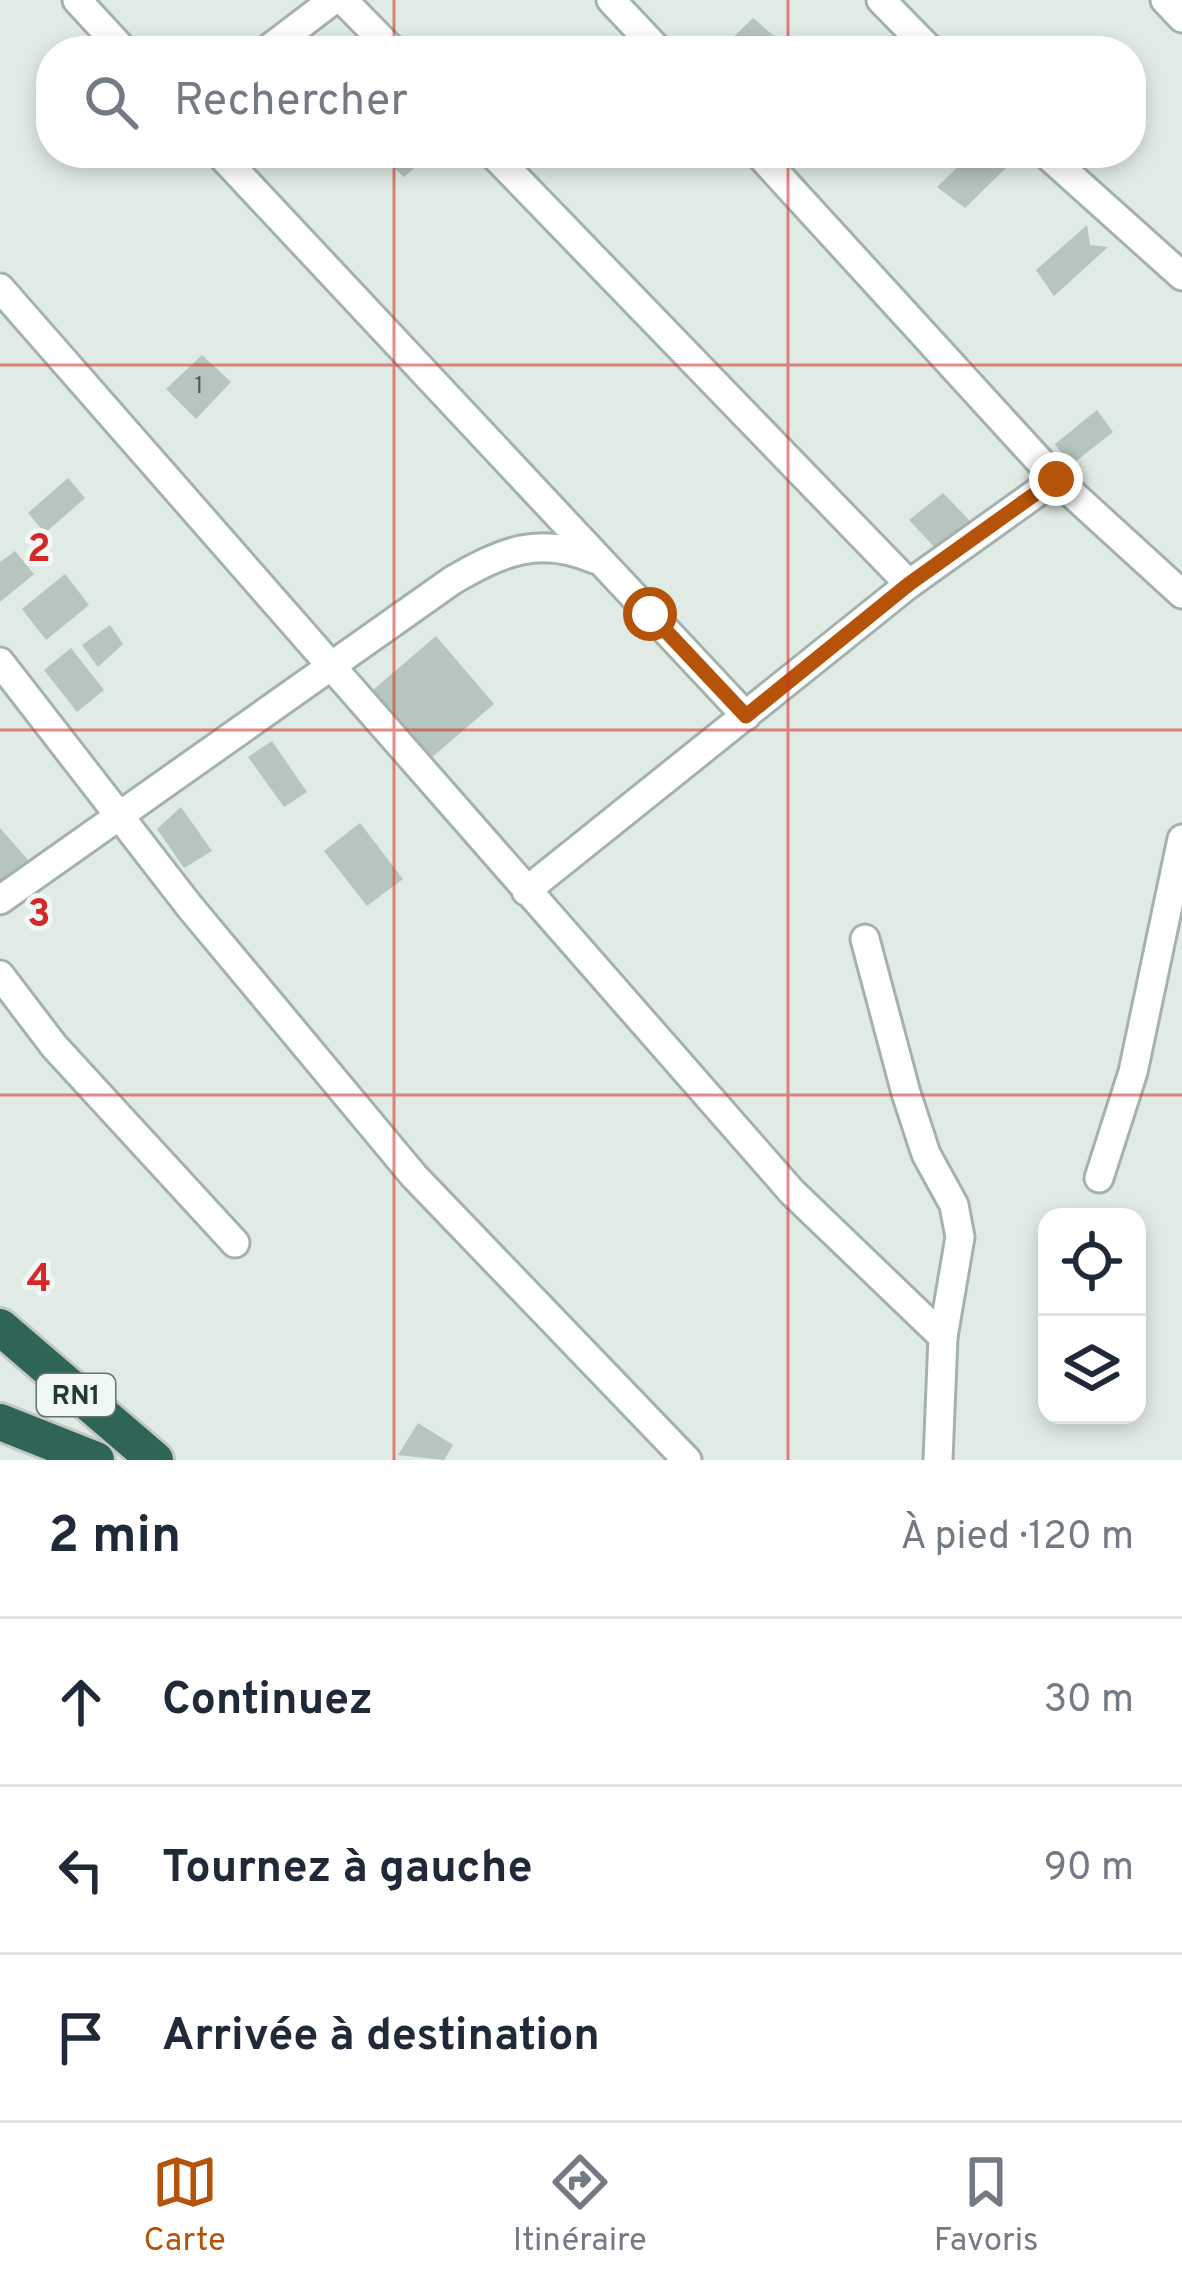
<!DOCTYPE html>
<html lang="fr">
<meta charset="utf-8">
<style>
:root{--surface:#fff;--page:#f6f6f7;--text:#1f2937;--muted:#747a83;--line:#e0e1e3;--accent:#b45309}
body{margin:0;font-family:Overpass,sans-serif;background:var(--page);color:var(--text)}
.controls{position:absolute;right:36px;bottom:36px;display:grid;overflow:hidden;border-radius:24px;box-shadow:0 6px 18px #0003}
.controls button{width:108px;height:108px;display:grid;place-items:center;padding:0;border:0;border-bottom:3px solid var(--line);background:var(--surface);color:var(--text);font:60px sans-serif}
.stop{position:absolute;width:36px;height:36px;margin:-27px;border:9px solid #b45309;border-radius:50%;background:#fff}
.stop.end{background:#b45309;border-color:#fff;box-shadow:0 3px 12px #0008}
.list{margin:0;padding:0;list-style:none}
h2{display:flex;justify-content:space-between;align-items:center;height:156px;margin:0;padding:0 48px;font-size:51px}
h2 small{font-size:39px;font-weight:400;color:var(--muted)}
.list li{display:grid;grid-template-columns:78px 1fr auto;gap:36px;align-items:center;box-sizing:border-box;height:168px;padding:0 48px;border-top:3px solid var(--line)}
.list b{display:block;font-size:45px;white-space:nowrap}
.list em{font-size:39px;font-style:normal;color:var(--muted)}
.icon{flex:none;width:66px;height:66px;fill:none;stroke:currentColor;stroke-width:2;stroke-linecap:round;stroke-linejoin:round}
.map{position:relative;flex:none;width:1182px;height:1460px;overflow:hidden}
.search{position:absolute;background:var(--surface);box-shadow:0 6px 18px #0003;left:36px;right:36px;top:36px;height:132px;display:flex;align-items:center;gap:30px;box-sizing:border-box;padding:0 42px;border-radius:48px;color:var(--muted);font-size:45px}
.sheet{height:660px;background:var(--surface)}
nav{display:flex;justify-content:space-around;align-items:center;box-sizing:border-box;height:168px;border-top:3px solid var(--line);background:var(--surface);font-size:33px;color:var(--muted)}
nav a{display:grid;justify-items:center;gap:6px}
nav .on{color:var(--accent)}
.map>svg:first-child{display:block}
</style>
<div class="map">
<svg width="1182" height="1460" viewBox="0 0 1182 1460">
<rect width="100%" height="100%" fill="#e1ebe6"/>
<g fill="#b6c5be">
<polygon points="753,18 774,36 759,51 719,51"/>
<polygon points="378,153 432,153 404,177"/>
<polygon points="972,153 1000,153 1007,167 965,208 937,187"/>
<polygon points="1087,225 1090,245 1108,247 1054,296 1036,270"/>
<polygon points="202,355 231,382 196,419 166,389"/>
<polygon points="1097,410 1113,432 1070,466 1055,444"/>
<polygon points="68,478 85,498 45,533 28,513"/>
<polygon points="943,493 970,521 938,551 909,520"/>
<polygon points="15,551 34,574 0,602 0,562"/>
<polygon points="65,574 89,605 46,640 22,609"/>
<polygon points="110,625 123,644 98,667 82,645"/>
<polygon points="436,636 494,704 431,758 373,690"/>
<polygon points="71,648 104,690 77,712 44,670"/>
<polygon points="272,741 307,792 284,807 248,757"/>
<polygon points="181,807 212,851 184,868 157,829"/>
<polygon points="360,823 403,879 367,906 324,851"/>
<polygon points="0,828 35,868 6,889 0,882"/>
<polygon points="418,1423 453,1445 444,1460 398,1455"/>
</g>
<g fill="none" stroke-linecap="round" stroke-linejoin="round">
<g stroke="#a4b2ad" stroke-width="33">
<g id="street">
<polyline points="77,0 124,51"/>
<polyline points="343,0 393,51"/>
<polyline points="611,0 659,51"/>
<polyline points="881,0 931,51"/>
<polyline points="1165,0 1182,18"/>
<polyline points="266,51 333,0"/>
<polyline points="219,153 746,716"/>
<polyline points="492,153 909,584"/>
<polyline points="758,153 1056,479 1182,594"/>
<polyline points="1045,153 1182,276"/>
<polyline points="0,288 792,1192 943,1337"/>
<polyline points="0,662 190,907 414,1176 687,1460"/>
<polyline points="526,891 909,584 1056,479"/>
<path d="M0,900L453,580C502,552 539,535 594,559"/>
<polyline points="865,939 906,1093 926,1154 954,1205 960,1237 943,1337 938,1460"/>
<polyline points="0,975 54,1046 235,1243"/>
<polyline points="1099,1178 1133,1072 1182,839"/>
</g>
</g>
<g stroke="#c1c8c6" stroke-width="42">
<g id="highway">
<polyline points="0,1327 155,1460"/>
<polyline points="0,1422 96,1460"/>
</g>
</g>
<use href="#street" stroke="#fff" stroke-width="27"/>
<use href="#highway" stroke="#2f6557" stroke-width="36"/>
</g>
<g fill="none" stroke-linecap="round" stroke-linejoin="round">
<polyline stroke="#b45309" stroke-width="15" points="650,614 746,716 909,584 1056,479"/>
</g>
<path fill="none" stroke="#d62828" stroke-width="3" stroke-opacity="0.55" d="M394,0V51M788,0V51M394,153V1460M788,153V1460M0,365H1182M0,730H1182M0,1095H1182"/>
<g text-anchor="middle" stroke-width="10" stroke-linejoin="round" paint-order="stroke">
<g font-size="24" fill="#475d56">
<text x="199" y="393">1</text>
</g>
<rect fill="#f1f7f4" stroke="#60736d" stroke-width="3" x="37" y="1374" width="78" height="42" rx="9"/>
<g font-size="27" font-weight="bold" fill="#223a33">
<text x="76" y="1404">RN1</text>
</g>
</g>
<g font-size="39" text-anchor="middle" font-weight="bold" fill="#d62828" stroke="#f1f7f4" stroke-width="10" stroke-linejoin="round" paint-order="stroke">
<text x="39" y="561">2</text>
<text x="39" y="926">3</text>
<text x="39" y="1291">4</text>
</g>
</svg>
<div class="controls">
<button><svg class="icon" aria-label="locate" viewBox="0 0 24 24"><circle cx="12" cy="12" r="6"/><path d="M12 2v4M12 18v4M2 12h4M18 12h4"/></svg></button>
<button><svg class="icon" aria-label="layers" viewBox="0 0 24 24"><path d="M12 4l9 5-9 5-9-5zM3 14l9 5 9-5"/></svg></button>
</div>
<div class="stop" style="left:650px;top:614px"></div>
<div class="stop end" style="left:1056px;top:479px"></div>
<div class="search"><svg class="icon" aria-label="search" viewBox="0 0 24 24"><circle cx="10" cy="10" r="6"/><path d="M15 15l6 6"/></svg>Rechercher</div>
</div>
<section class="sheet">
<h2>2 min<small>À pied · 120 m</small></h2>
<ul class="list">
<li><svg class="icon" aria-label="ahead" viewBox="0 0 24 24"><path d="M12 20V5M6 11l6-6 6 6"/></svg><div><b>Continuez</b></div><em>30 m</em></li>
<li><svg class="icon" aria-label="left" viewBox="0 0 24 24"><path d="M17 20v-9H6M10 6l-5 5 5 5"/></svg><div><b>Tournez à gauche</b></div><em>90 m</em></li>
<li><svg class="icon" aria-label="arrive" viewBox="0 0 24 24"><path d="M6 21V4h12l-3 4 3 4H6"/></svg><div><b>Arrivée à destination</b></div></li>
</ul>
</section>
<nav>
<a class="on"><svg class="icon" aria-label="map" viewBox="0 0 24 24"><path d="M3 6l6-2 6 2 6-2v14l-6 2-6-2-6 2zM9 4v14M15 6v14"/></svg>Carte</a>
<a><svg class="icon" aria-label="directions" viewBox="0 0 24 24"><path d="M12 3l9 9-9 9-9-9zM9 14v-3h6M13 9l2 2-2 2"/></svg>Itinéraire</a>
<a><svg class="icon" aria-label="saved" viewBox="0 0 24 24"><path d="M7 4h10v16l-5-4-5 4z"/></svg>Favoris</a>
</nav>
